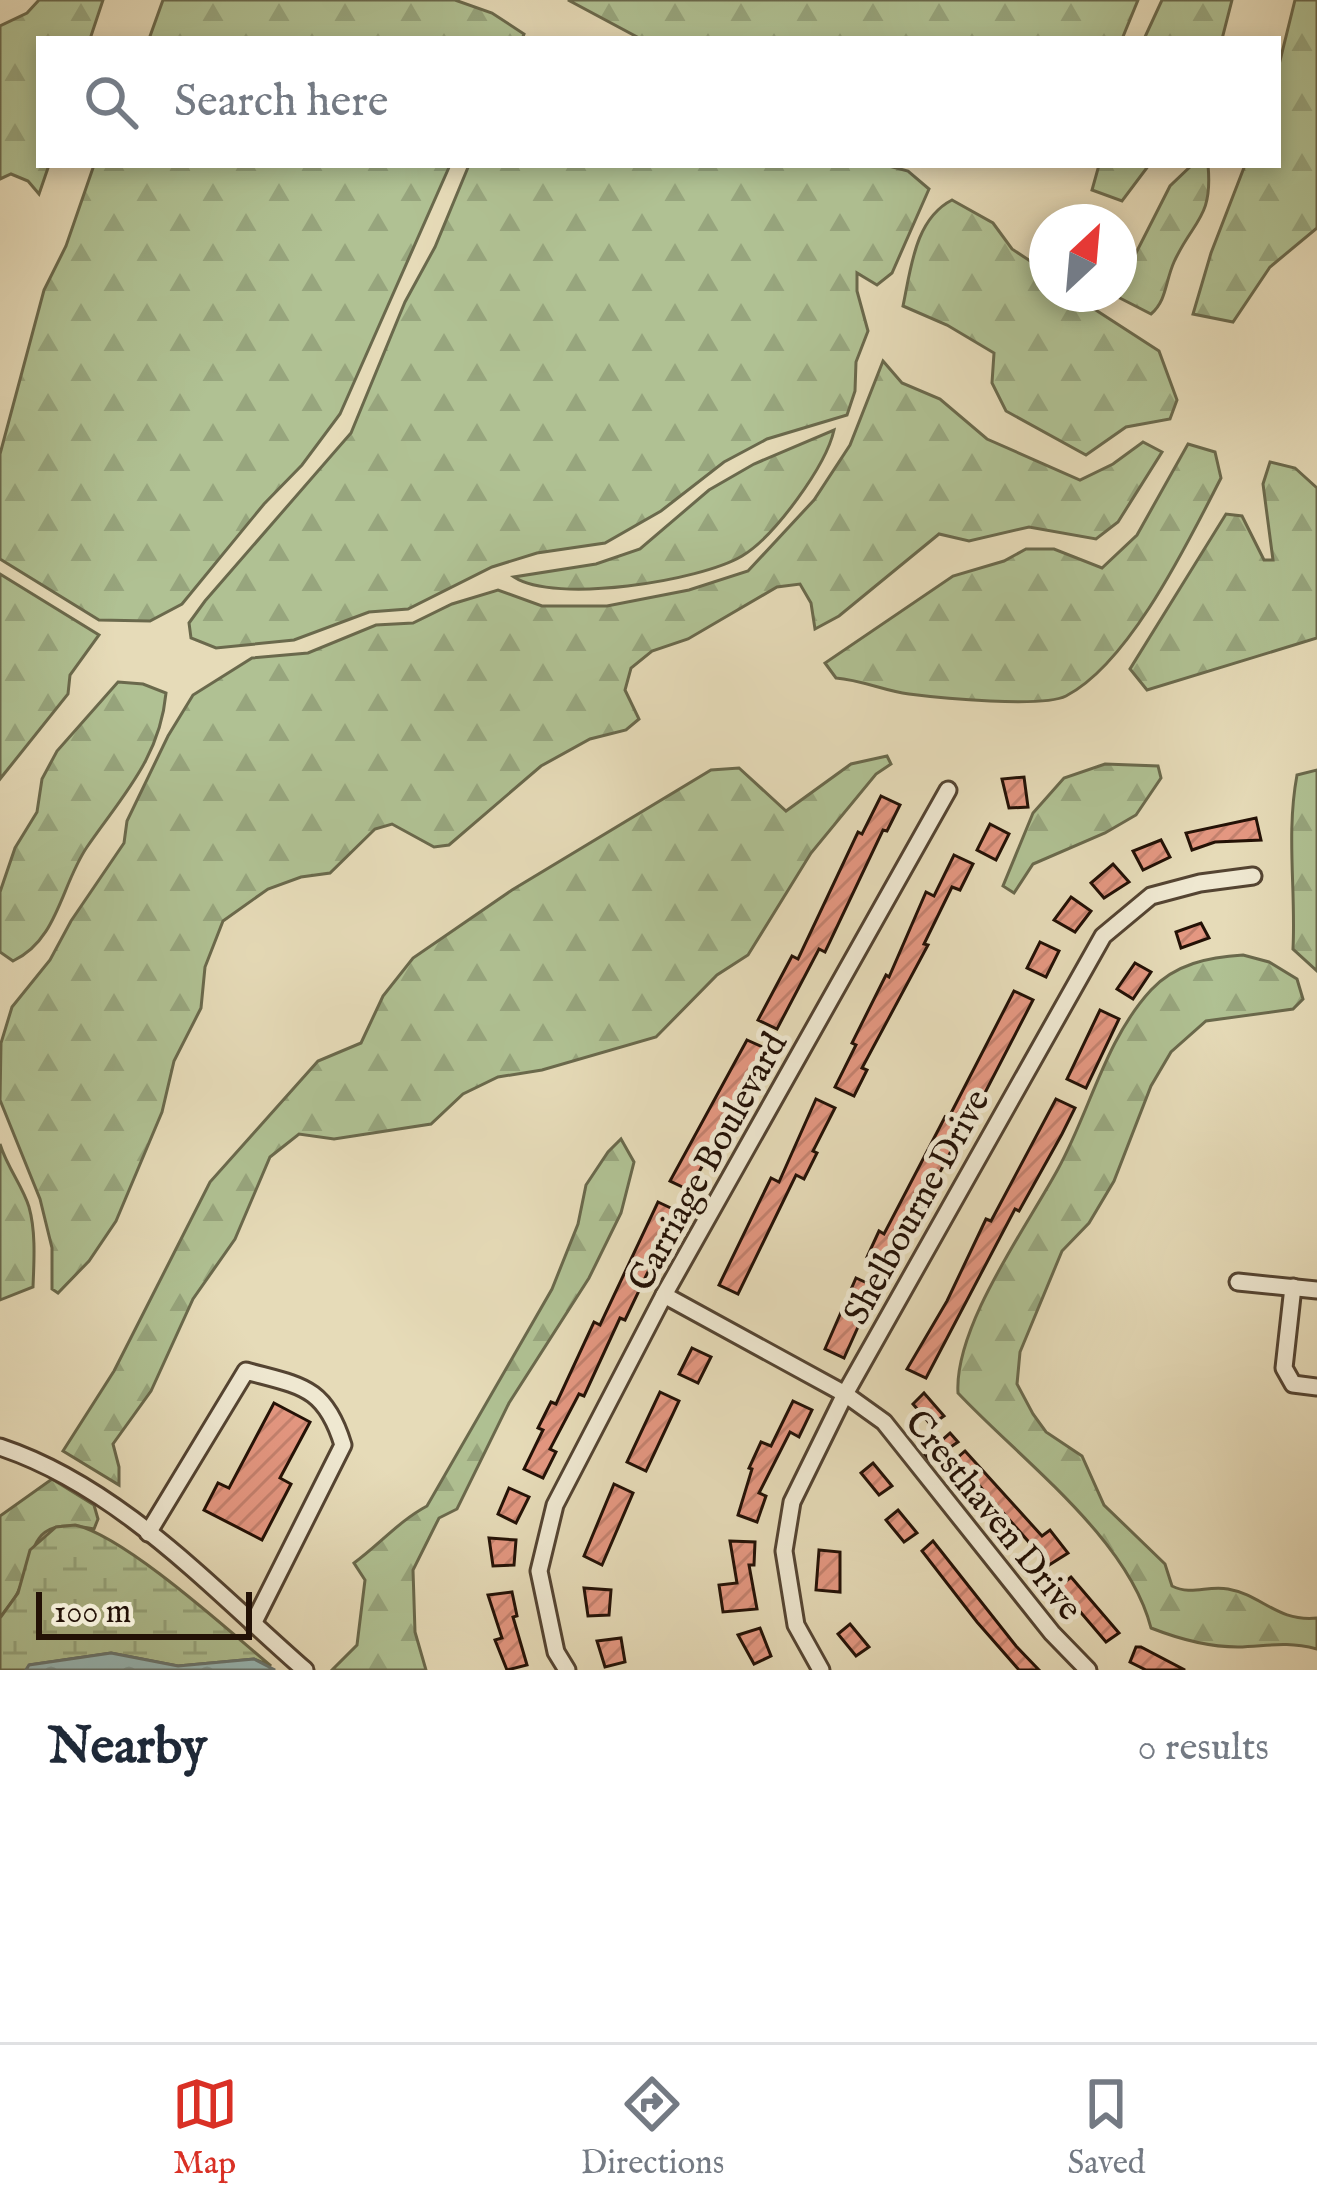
<!DOCTYPE html>
<style>
:root{--surface:#fff;--page:#f2f2f3;--text:#1f2937;--muted:#747a83;--line:#e0e1e3;--accent:#d93025}
body{margin:0;font-family:"IM FELL English",serif;background:var(--page);color:var(--text)}
.compass{position:absolute;left:1029px;top:204px;width:108px;height:108px;border-radius:50%;background:var(--surface);box-shadow:0 6px 18px #0003;rotate:26deg}
.scale{position:absolute;left:36px;bottom:30px;width:216px;box-sizing:border-box;padding-left:12px;border:6px solid #231106;border-top:0;font-size:33px;line-height:42px;white-space:nowrap;color:#231106;-webkit-text-stroke:9px #efe8d1;paint-order:stroke}
.list{margin:0;padding:0;list-style:none}
h2{display:flex;justify-content:space-between;align-items:center;height:156px;margin:0;padding:0 48px;font-size:51px}
h2 small{font-size:39px;font-weight:400;color:var(--muted)}
.icon{flex:none;width:66px;height:66px;fill:none;stroke:currentColor;stroke-width:2;stroke-linecap:round;stroke-linejoin:round}
.map{position:relative;flex:none;width:1317px;height:1670px;overflow:hidden}
.search{position:absolute;background:var(--surface);box-shadow:0 6px 18px #0003;left:36px;right:36px;top:36px;height:132px;display:flex;align-items:center;gap:30px;box-sizing:border-box;padding:0 42px;border-radius:0px;color:var(--muted);font-size:45px}
.sheet{height:372px;background:var(--surface)}
nav{display:flex;justify-content:space-around;align-items:center;box-sizing:border-box;height:168px;border-top:3px solid var(--line);background:var(--surface);font-size:33px;color:var(--muted)}
nav a{display:grid;justify-items:center;gap:6px}
nav .on{color:var(--accent)}
.map>svg:first-child{display:block}
</style>
<div class="map">
<svg width="1317" height="1670" viewBox="0 0 1317 1670">
<defs>
<pattern id="forest-firs" width="22" height="20" patternUnits="userSpaceOnUse" patternTransform="scale(3)"><rect width="22" height="20" fill="#b0c193"/><path d="M5 1l3.5 6h-7zM16 11l3.5 6h-7z" fill="#97a57d"/></pattern>
<pattern id="wetland-marsh" width="20" height="14" patternUnits="userSpaceOnUse" patternTransform="scale(3)"><rect width="20" height="14" fill="#b0c193"/><path d="M1 5h8M5 5V1M11 12h8M15 12V8" fill="none" stroke="#97a57d"/></pattern>
<pattern id="water-ripples" width="26" height="14" patternUnits="userSpaceOnUse" patternTransform="scale(3)"><rect width="26" height="14" fill="#98b9b7"/><path d="M2 4q2-2 4 0t4 0M15 11q2-2 4 0t4 0" fill="none" stroke="#839e9c"/></pattern>
<pattern id="building-hatch" width="6" height="6" patternUnits="userSpaceOnUse" patternTransform="scale(3)"><rect width="6" height="6" fill="#e49781"/><path d="M-1 1l2-2M0 6l6-6M5 7l2-2" fill="none" stroke="#c3816e"/></pattern>
</defs>
<rect width="100%" height="100%" fill="#e6dbb8"/>
<filter id="stains"><feTurbulence type="fractalNoise" baseFrequency=".00167" numOctaves="4"/><feColorMatrix values="0 0 0 0 .2 0 0 0 0 .09 0 0 0 0 .02 0 0 0 .5 -.17"/></filter>
<radialGradient id="worn" r=".72"><stop offset=".6" stop-color="#630" stop-opacity="0"/><stop offset="1" stop-color="#630" stop-opacity=".3"/></radialGradient>
<g fill="url(#forest-firs)" stroke="#6a694c" stroke-width="3">
<polygon points="39,0 103,0 90,39 39,39 39,165 49,165 39,194 28,181 11,174 0,179 0,26 27,13"/>
<polygon points="163,0 455,0 492,13 524,34 522,39 149,39"/>
<polygon points="568,0 1138,0 1122,39 641,39"/>
<polygon points="1162,0 1232,0 1222,39 1144,39"/>
<polygon points="1295,0 1317,0 1317,228 1270,267 1233,322 1193,314 1211,253 1245,165 1278,165 1278,69"/>
<polygon points="94,165 450,165 340,414 302,465 264,504 182,604 150,621 99,620 0,559 0,454 44,290 66,246"/>
<polygon points="469,165 885,165 908,171 929,189 892,273 877,285 857,273 857,291 868,331 856,362 855,391 847,415 767,439 724,462 661,511 605,543 537,553 492,567 408,609 369,612 294,640 216,648 191,638 189,623 205,601 351,433 405,302 435,247"/>
<polygon points="1099,165 1149,165 1122,201 1092,190"/>
<path d="M1192,165H1208C1213,219 1193,220 1174,262C1165,282 1167,300 1151,314L1112,294H1119V257L1136,253L1170,186Z"/>
<path d="M952,200L993,223L1012,249L1047,272V294H1071L1159,351L1177,400L1170,419L1126,427L1086,455L1006,411L992,383L994,353L947,325L903,306C911,268 915,219 952,200Z"/>
<polygon points="883,361 902,383 940,399 987,439 1080,480 1113,464 1143,442 1162,452 1118,522 1096,539 1029,527 969,541 939,534 839,616 815,629 811,603 800,584 777,587 688,639 652,651 631,668 625,690 639,719 626,730 590,739 541,766 449,845 434,847 392,824 375,829 330,873 301,877 268,889 223,921 205,967 201,1008 174,1061 162,1112 116,1221 89,1261 58,1293 52,1289 52,1248 40,1199 0,1100 1,1043 12,1007 50,960 71,921 124,843 127,821 168,736 193,695 252,658 308,653 376,625 413,623 452,604 498,590 542,606 607,606 689,590 748,571 814,500 850,445"/>
<path d="M834,430C826,466 774,537 742,556C700,581 555,604 514,577L596,564L640,549L709,490L754,464Z"/>
<path d="M1188,444L1215,452L1221,478C1188,542 1130,663 1066,696C1042,708 940,698 909,694C884,691 862,680 836,678L825,663L953,576L1004,561L1026,549H1054L1102,568L1137,535Z"/>
<polygon points="1270,462 1295,468 1317,488 1317,638 1147,690 1130,669 1226,514 1242,516 1264,560 1273,560 1263,484"/>
<polygon points="0,574 99,635 70,675 68,694 0,779"/>
<path d="M118,682L143,684L166,693C160,758 122,796 87,847C61,885 58,940 13,961L0,952V892L15,848L37,812L42,779L57,751Z"/>
<polygon points="887,756 891,764 876,774 811,853 748,955 717,975 656,1037 542,1070 498,1077 463,1094 431,1124 334,1139 299,1134 270,1157 235,1239 193,1299 151,1391 113,1444 119,1467 119,1485 63,1451 114,1371 210,1182 318,1061 361,1043 383,996 413,958 512,890 711,770 739,768 786,811 851,764"/>
<polygon points="1105,764 1158,766 1161,778 1136,815 1105,833 1033,864 1014,893 1003,886 1033,813 1064,778"/>
<path d="M1317,770V971L1293,949C1296,890 1286,834 1297,775Z"/>
<path d="M1243,955L1269,962L1297,979L1303,999L1293,1009L1206,1021L1171,1052L1151,1086L1114,1181L1089,1223L1062,1251L1020,1352L1017,1384L1033,1414L1046,1432L1082,1456L1104,1505L1165,1564L1172,1586C1192,1596 1207,1585 1228,1589C1262,1595 1277,1622 1317,1618V1649C1285,1641 1269,1646 1238,1647C1208,1647 1179,1639 1151,1628C1128,1538 1021,1460 958,1393C954,1327 1026,1228 1058,1169C1090,1111 1105,1040 1151,990C1175,964 1209,957 1243,955Z"/>
<path d="M621,1139L634,1162L621,1213L589,1278L509,1403L457,1509L439,1518L413,1570L415,1632L426,1670H332L357,1645L365,1580L354,1563C380,1544 399,1521 427,1506L552,1289L578,1224L586,1185L608,1152Z"/>
<path d="M0,1144C7,1167 23,1187 29,1207C36,1232 34,1261 33,1287L0,1300Z"/>
<path d="M52,1479L94,1505L98,1519L94,1529C26,1515 38,1551 17,1594C13,1602 5,1610 0,1618V1516Z"/>
</g>
<path fill="url(#wetland-marsh)" stroke="#6a694c" stroke-width="3" d="M75,1525C125,1536 228,1630 271,1666L254,1659L178,1666L111,1653L30,1665L26,1670H0V1618L18,1593L30,1550L56,1527Z"/>
<polygon fill="url(#water-ripples)" stroke="#697670" stroke-width="3" points="111,1653 178,1666 254,1659 275,1670 26,1670 29,1665"/>
<g fill="url(#building-hatch)" stroke="#231106" stroke-width="3">
<polygon points="1024,777 1028,807 1009,808 1002,779"/>
<polygon points="881,796 900,805 887,831 883,830 825,952 819,949 777,1029 758,1020 792,956 798,959 858,832 862,834"/>
<polygon points="1256,818 1261,840 1215,842 1192,850 1186,833"/>
<polygon points="990,824 1009,834 996,860 977,850"/>
<polygon points="1161,840 1170,857 1143,870 1133,851"/>
<polygon points="954,855 973,864 960,890 952,887 924,944 928,945 862,1068 867,1070 854,1096 835,1087 856,1045 852,1043 886,975 889,977 926,892 934,896"/>
<polygon points="1113,864 1129,882 1104,898 1091,883"/>
<polygon points="1071,897 1091,911 1075,932 1054,920"/>
<polygon points="1201,923 1209,938 1181,948 1176,932"/>
<polygon points="1040,942 1059,951 1046,977 1027,968"/>
<polygon points="1135,963 1151,972 1133,999 1117,989"/>
<polygon points="1014,991 1033,1000 974,1114 971,1113 908,1233 903,1231 885,1266 867,1257 879,1231 884,1234 945,1117 948,1119"/>
<polygon points="1100,1010 1119,1019 1086,1088 1067,1079"/>
<polygon points="747,1040 767,1049 689,1190 670,1181"/>
<polygon points="816,1099 835,1108 813,1151 817,1153 804,1179 796,1175 738,1294 719,1285 771,1178 779,1182"/>
<polygon points="1056,1099 1075,1108 1062,1134 1019,1211 1015,1209 926,1378 907,1369 947,1301 986,1219 991,1221"/>
<polygon points="658,1202 677,1211 625,1320 620,1318 584,1396 579,1394 550,1449 556,1452 543,1478 524,1469 543,1430 538,1428 551,1402 556,1404 594,1322 600,1325"/>
<polygon points="856,1278 876,1287 844,1358 825,1349"/>
<polygon points="692,1348 711,1357 698,1383 679,1374"/>
<polygon points="660,1392 679,1401 646,1471 627,1462"/>
<polygon points="924,1393 944,1416 931,1425 913,1404"/>
<polygon points="793,1401 812,1410 799,1437 790,1432 759,1493 766,1496 757,1522 738,1515 752,1469 749,1468 761,1442 771,1446"/>
<polygon points="274,1403 310,1422 280,1478 291,1484 262,1540 204,1510 218,1483 229,1488"/>
<polygon points="950,1433 958,1442 930,1461 925,1455"/>
<polygon points="965,1451 1042,1536 1050,1530 1068,1553 1049,1565 956,1459"/>
<polygon points="873,1463 892,1486 879,1495 861,1473"/>
<polygon points="614,1484 633,1493 602,1565 584,1556"/>
<polygon points="509,1488 529,1497 516,1523 498,1514"/>
<polygon points="898,1510 917,1533 904,1542 886,1520"/>
<polygon points="489,1538 516,1540 514,1565 493,1566"/>
<polygon points="730,1541 755,1542 754,1565 749,1565 757,1609 723,1612 719,1585 737,1583"/>
<polygon points="933,1541 1016,1646 1039,1670 1019,1670 977,1622 922,1551"/>
<polygon points="819,1550 840,1552 840,1592 816,1590"/>
<polygon points="1071,1577 1119,1633 1106,1642 1059,1587"/>
<polygon points="584,1588 611,1590 609,1615 588,1616"/>
<polygon points="512,1592 517,1616 513,1617 527,1665 507,1670 495,1640 502,1638 488,1595"/>
<polygon points="850,1624 869,1647 856,1656 838,1634"/>
<polygon points="760,1628 771,1656 754,1664 738,1635"/>
<polygon points="621,1638 625,1662 605,1667 597,1641"/>
<polygon points="1136,1647 1141,1647 1185,1670 1146,1670 1130,1662"/>
</g>
<g fill="none" stroke-linecap="round" stroke-linejoin="round">
<g stroke="#544432" stroke-width="21">
<g id="minor">
<polyline points="1238,1282 1317,1290"/>
<polyline points="1293,1287 1284,1368 1293,1384 1317,1387"/>
<polyline points="664,1295 845,1394 884,1422 1052,1633 1088,1670"/>
<path d="M0,1447C120,1487 211,1588 305,1670"/>
<path d="M148,1533L246,1371C301,1386 325,1386 343,1445L253,1624"/>
<polyline points="567,1670 556,1652 539,1571 555,1505 664,1295 948,790"/>
<polyline points="821,1670 796,1625 784,1551 792,1502 845,1394 1103,936 1151,896 1200,883 1253,876"/>
</g>
</g>
<use href="#minor" stroke="#efe8d1" stroke-width="15"/>
</g>
<g text-anchor="middle" stroke-width="10" stroke-linejoin="round" paint-order="stroke">
<g font-size="36" fill="#231106" stroke="#efe8d1">
<text transform="translate(706 1161) rotate(-61)" y="13">Carriage Boulevard</text>
<text transform="translate(915 1206) rotate(-61)" y="13">Shelbourne Drive</text>
<text transform="translate(995 1514) rotate(51)" y="13">Cresthaven Drive</text>
</g>
</g>
<rect width="100%" height="100%" filter="url(#stains)"/>
<rect width="100%" height="100%" fill="url(#worn)"/>
</svg>
<svg class="compass" viewBox="-18 -18 36 36"><path d="M0-13l5 13h-10z" fill="#e53935"/><path d="M0 13l5-13h-10z" fill="#747a83"/></svg>
<div class="scale">100 m</div>
<div class="search"><svg class="icon" aria-label="search" viewBox="0 0 24 24"><circle cx="10" cy="10" r="6"/><path d="M15 15l6 6"/></svg>Search here</div>
</div>
<section class="sheet">
<h2>Nearby<small>0 results</small></h2>
<ul class="list">
</ul>
</section>
<nav>
<a class="on"><svg class="icon" aria-label="map" viewBox="0 0 24 24"><path d="M3 6l6-2 6 2 6-2v14l-6 2-6-2-6 2zM9 4v14M15 6v14"/></svg>Map</a>
<a><svg class="icon" aria-label="directions" viewBox="0 0 24 24"><path d="M12 3l9 9-9 9-9-9zM9 14v-3h6M13 9l2 2-2 2"/></svg>Directions</a>
<a><svg class="icon" aria-label="saved" viewBox="0 0 24 24"><path d="M7 4h10v16l-5-4-5 4z"/></svg>Saved</a>
</nav>
